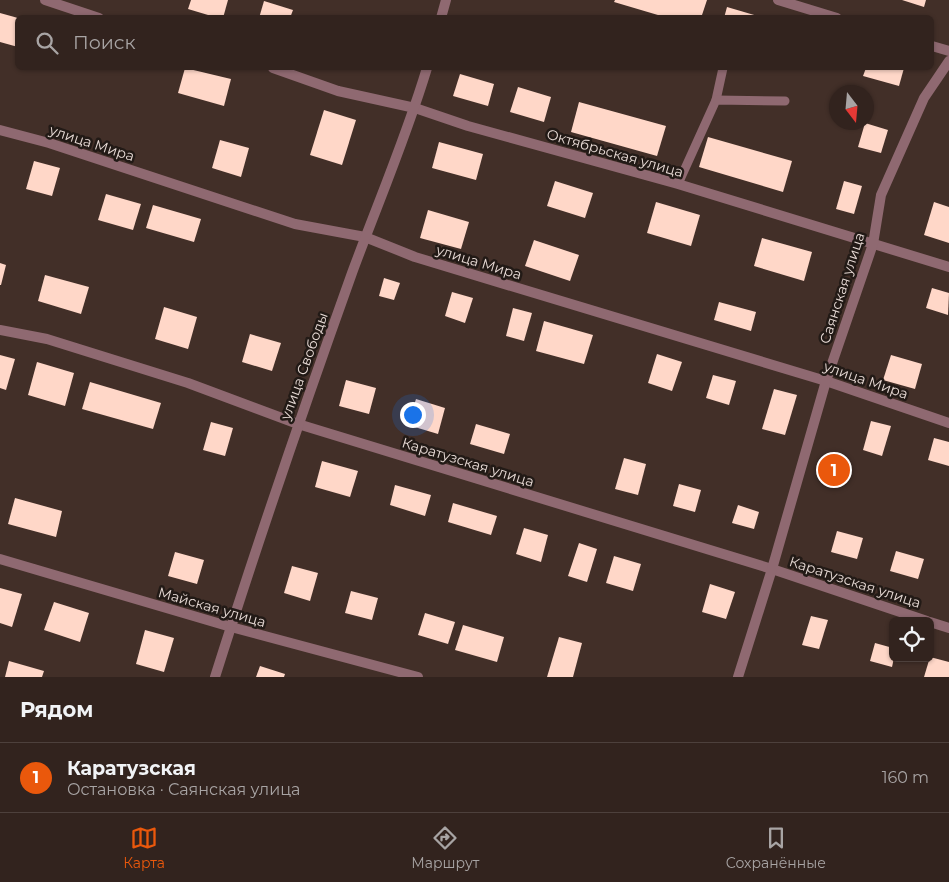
<!DOCTYPE html>
<html lang="ru">
<meta charset="utf-8">
<style>
:root{--surface:#32231e;--page:#3a2b27;--text:#f1f3f6;--muted:#a8a4a4;--line:#4d403c;--accent:#ea580c}
body{margin:0;font-family:Montserrat,sans-serif;background:var(--page);color:var(--text)}
.controls{position:absolute;right:15px;bottom:15px;display:grid;overflow:hidden;border-radius:8px;box-shadow:0 1px 4px #0004}
.controls button{width:45px;height:45px;display:grid;place-items:center;padding:0;border:0;border-bottom:1px solid var(--line);background:var(--surface);color:var(--text);font:25px sans-serif}
.compass{position:absolute;left:829px;top:85px;width:45px;height:45px;border-radius:50%;background:var(--surface);box-shadow:0 1px 4px #0004;rotate:164deg}
.you{position:absolute;left:412px;top:414px;width:18px;height:18px;margin:-12px;border:4px solid #fff;border-radius:50%;background:#1a73e8;box-shadow:0 0 0 8px #1a73e833}
.badge{display:grid;place-items:center;width:32px;height:32px;border-radius:50%;background:var(--accent);color:#fff;font-size:16px;font-weight:700}
.pin{position:absolute;translate:-50% -50%;border:2px solid #fff;box-shadow:0 1px 5px #0006}
.list{margin:0;padding:0;list-style:none}
h2{display:flex;justify-content:space-between;align-items:center;height:65px;margin:0;padding:0 20px;font-size:21px}
h2 small{font-size:16px;font-weight:400;color:var(--muted)}
.list li{display:grid;grid-template-columns:32px 1fr auto;gap:15px;align-items:center;box-sizing:border-box;height:70px;padding:0 20px;border-top:1px solid var(--line)}
.list b{display:block;font-size:19px;white-space:nowrap}
.list p{margin:0;font-size:16px;white-space:nowrap;color:var(--muted)}
.list em{font-size:16px;font-style:normal;color:var(--muted)}
.icon{flex:none;width:28px;height:28px;fill:none;stroke:currentColor;stroke-width:2;stroke-linecap:round;stroke-linejoin:round}
.map{position:relative;flex:none;width:949px;height:677px;overflow:hidden}
.search{position:absolute;background:var(--surface);box-shadow:0 1px 4px #0004;left:15px;right:15px;top:15px;height:55px;display:flex;align-items:center;gap:12px;box-sizing:border-box;padding:0 18px;border-radius:8px;color:var(--muted);font-size:19px}
.sheet{height:135px;background:var(--surface)}
nav{display:flex;justify-content:space-around;align-items:center;box-sizing:border-box;height:70px;border-top:1px solid var(--line);background:var(--surface);font-size:14px;color:var(--muted)}
nav a{display:grid;justify-items:center;gap:2px}
nav .on{color:var(--accent)}
.map>svg:first-child{display:block}
</style>
<div class="map">
<svg width="949" height="677" viewBox="0 0 949 677">
<rect width="100%" height="100%" fill="#422f28"/>
<g fill="#ffd7c8">
<polygon points="191,0 228,0 223,18 218,18 188,9"/>
<polygon points="615,0 707,0 701,18 668,18 614,2"/>
<polygon points="902,0 926,0 924,7"/>
<polygon points="264,1 293,10 290,18 259,18"/>
<polygon points="727,7 761,17 761,18 724,18"/>
<polygon points="0,13 18,18 18,47 0,42"/>
<polygon points="185,68 231,79 224,106 178,93"/>
<polygon points="866,68 904,68 899,86 863,76"/>
<polygon points="460,74 494,84 488,106 453,96"/>
<polygon points="518,87 551,97 544,122 510,112"/>
<polygon points="579,102 666,126 657,156 571,132"/>
<polygon points="324,110 356,120 342,165 310,155"/>
<polygon points="865,123 888,130 881,153 858,147"/>
<polygon points="708,137 792,161 783,192 699,167"/>
<polygon points="220,140 249,148 241,177 212,168"/>
<polygon points="439,142 483,154 476,180 432,168"/>
<polygon points="34,161 60,168 52,196 26,189"/>
<polygon points="555,181 593,193 585,218 547,206"/>
<polygon points="844,181 862,186 854,214 836,209"/>
<polygon points="106,194 141,204 133,230 98,220"/>
<polygon points="656,202 700,215 691,246 647,233"/>
<polygon points="934,202 949,207 949,243 924,235"/>
<polygon points="153,205 201,219 194,242 146,228"/>
<polygon points="428,210 469,222 461,249 420,238"/>
<polygon points="762,238 812,252 804,281 754,266"/>
<polygon points="534,240 579,255 570,281 525,266"/>
<polygon points="0,263 6,265 1,285 0,285"/>
<polygon points="45,275 89,287 81,314 38,301"/>
<polygon points="384,278 400,283 394,300 379,296"/>
<polygon points="932,288 949,293 948,315 926,308"/>
<polygon points="452,292 473,298 465,323 445,316"/>
<polygon points="719,302 756,312 751,331 714,320"/>
<polygon points="164,307 197,317 188,349 155,339"/>
<polygon points="513,308 532,313 524,341 506,336"/>
<polygon points="544,321 593,335 584,364 536,351"/>
<polygon points="250,334 281,343 272,371 242,362"/>
<polygon points="657,354 682,362 672,391 648,383"/>
<polygon points="0,355 15,359 6,390 0,388"/>
<polygon points="891,355 922,364 915,389 883,380"/>
<polygon points="37,362 74,373 65,406 28,395"/>
<polygon points="713,375 736,381 729,405 706,398"/>
<polygon points="346,380 376,388 369,414 339,406"/>
<polygon points="90,382 161,403 153,429 82,409"/>
<polygon points="774,389 797,395 785,435 762,429"/>
<polygon points="416,399 445,408 438,434 408,425"/>
<polygon points="871,421 891,426 882,456 863,450"/>
<polygon points="211,422 233,428 225,456 203,450"/>
<polygon points="476,424 510,434 504,454 470,444"/>
<polygon points="934,438 949,442 949,466 928,460"/>
<polygon points="624,458 646,464 638,495 615,489"/>
<polygon points="322,461 358,471 350,497 315,487"/>
<polygon points="679,484 701,490 695,512 673,506"/>
<polygon points="395,485 431,495 425,516 390,505"/>
<polygon points="15,498 62,511 56,537 8,524"/>
<polygon points="453,503 497,516 491,535 448,522"/>
<polygon points="738,505 759,512 754,529 732,523"/>
<polygon points="524,528 548,535 541,562 516,554"/>
<polygon points="837,531 863,538 857,559 831,552"/>
<polygon points="579,543 597,549 587,582 568,576"/>
<polygon points="896,551 924,559 918,579 890,571"/>
<polygon points="175,552 204,560 197,584 168,576"/>
<polygon points="614,556 641,564 633,591 606,583"/>
<polygon points="292,566 318,573 310,601 284,593"/>
<polygon points="710,584 735,592 726,619 702,612"/>
<polygon points="0,588 22,594 12,627 0,623"/>
<polygon points="351,591 378,598 372,620 345,613"/>
<polygon points="54,602 89,613 80,642 44,630"/>
<polygon points="425,613 455,622 448,644 418,635"/>
<polygon points="811,616 828,620 819,649 802,645"/>
<polygon points="463,625 504,637 497,662 455,650"/>
<polygon points="145,630 174,638 164,672 136,664"/>
<polygon points="559,637 582,643 573,677 547,677"/>
<polygon points="875,643 893,648 893,658 894,658 892,667 870,661"/>
<polygon points="930,657 949,662 949,677 924,677"/>
<polygon points="9,661 44,671 42,677 5,677"/>
<polygon points="260,666 285,674 284,677 256,677"/>
</g>
<g fill="none" stroke-linecap="round" stroke-linejoin="round">
<g stroke="#8f6971" stroke-width="9">
<polyline points="716,100 723,68"/>
<polyline points="678,184 716,100 785,101"/>
</g>
<g stroke="#8f6971" stroke-width="10">
<polyline points="45,0 99,18"/>
<polyline points="778,0 837,18"/>
<polyline points="441,18 446,0"/>
<polyline points="932,46 949,51"/>
<polyline points="273,68 338,91 415,108 468,126 678,184 949,267"/>
<polyline points="0,130 49,143 295,224 365,237 415,257 826,381 949,423"/>
<polyline points="0,330 47,339 188,383 298,424 772,569 927,621"/>
<polyline points="0,559 231,627 418,677"/>
<polyline points="930,622 949,628"/>
<path d="M215,677C258,541 304,407 352,273C377,205 406,138 427,68"/>
<polyline points="738,677 772,569 826,381 873,244 881,195 924,98 949,61"/>
</g>
</g>
<g text-anchor="middle" stroke-width="5" stroke-linejoin="round" paint-order="stroke">
<g font-size="14" fill="#e8dbd6" stroke="#221a16">
<text transform="translate(92 143) rotate(18)" y="5">улица Мира</text>
<text transform="translate(615 153) rotate(16)" y="5">Октябрьская улица</text>
<text transform="translate(479 262) rotate(17)" y="5">улица Мира</text>
<text transform="translate(842 288) rotate(-72)" y="5">Саянская улица</text>
<text transform="translate(304 366) rotate(-70)" y="5">улица Свободы</text>
<text transform="translate(866 380) rotate(19)" y="5">улица Мира</text>
<text transform="translate(468 462) rotate(17)" y="5">Каратузская улица</text>
<text transform="translate(855 582) rotate(18)" y="5">Каратузская улица</text>
<text transform="translate(212 607) rotate(16)" y="5">Майская улица</text>
</g>
</g>
</svg>
<div class="controls">
<button><svg class="icon" aria-label="locate" viewBox="0 0 24 24"><circle cx="12" cy="12" r="6"/><path d="M12 2v4M12 18v4M2 12h4M18 12h4"/></svg></button>
</div>
<svg class="compass" viewBox="-18 -18 36 36"><path d="M0-13l5 13h-10z" fill="#e53935"/><path d="M0 13l5-13h-10z" fill="#a8a4a4"/></svg>
<div class="you"></div>
<div class="pin badge" style="left:834px;top:470px">1</div>
<div class="search"><svg class="icon" aria-label="search" viewBox="0 0 24 24"><circle cx="10" cy="10" r="6"/><path d="M15 15l6 6"/></svg>Поиск</div>
</div>
<section class="sheet">
<h2>Рядом<small></small></h2>
<ul class="list">
<li><span class="badge">1</span><div><b>Каратузская</b><p>Остановка · Саянская улица</p></div><em>160 m</em></li>
</ul>
</section>
<nav>
<a class="on"><svg class="icon" aria-label="map" viewBox="0 0 24 24"><path d="M3 6l6-2 6 2 6-2v14l-6 2-6-2-6 2zM9 4v14M15 6v14"/></svg>Карта</a>
<a><svg class="icon" aria-label="directions" viewBox="0 0 24 24"><path d="M12 3l9 9-9 9-9-9zM9 14v-3h6M13 9l2 2-2 2"/></svg>Маршрут</a>
<a><svg class="icon" aria-label="saved" viewBox="0 0 24 24"><path d="M7 4h10v16l-5-4-5 4z"/></svg>Сохранённые</a>
</nav>
